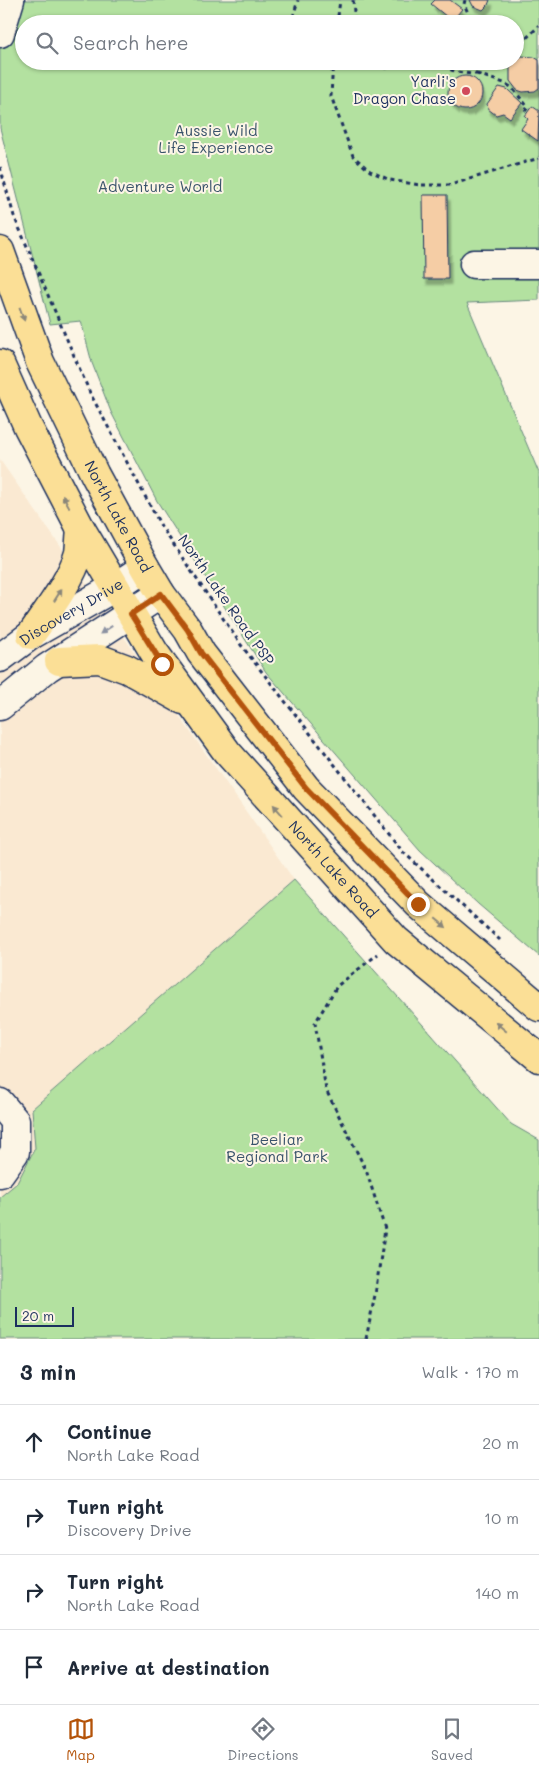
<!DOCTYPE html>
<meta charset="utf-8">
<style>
:root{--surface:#fff;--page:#f2f2f3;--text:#1f2937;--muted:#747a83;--line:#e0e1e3;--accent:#b45309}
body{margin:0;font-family:Mali,sans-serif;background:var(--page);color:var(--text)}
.scale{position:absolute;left:15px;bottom:12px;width:59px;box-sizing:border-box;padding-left:5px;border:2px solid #1b2f5e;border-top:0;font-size:14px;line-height:18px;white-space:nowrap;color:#1b2f5e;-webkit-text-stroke:4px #fcf5e5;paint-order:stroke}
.stop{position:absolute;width:15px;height:15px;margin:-11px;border:4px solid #b45309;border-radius:50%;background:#fff}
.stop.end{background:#b45309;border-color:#fff;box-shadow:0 1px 5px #0008}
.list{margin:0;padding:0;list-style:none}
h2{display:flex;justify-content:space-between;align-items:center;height:65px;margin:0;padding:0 20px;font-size:21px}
h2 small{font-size:16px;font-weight:400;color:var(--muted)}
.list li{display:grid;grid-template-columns:32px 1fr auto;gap:15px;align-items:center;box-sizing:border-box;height:75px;padding:0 20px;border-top:1px solid var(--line)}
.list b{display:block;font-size:19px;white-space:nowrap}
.list p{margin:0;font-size:16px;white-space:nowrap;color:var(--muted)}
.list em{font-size:16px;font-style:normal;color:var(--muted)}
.icon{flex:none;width:28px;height:28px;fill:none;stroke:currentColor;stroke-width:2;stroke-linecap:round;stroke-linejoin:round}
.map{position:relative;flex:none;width:539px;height:1339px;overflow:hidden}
.search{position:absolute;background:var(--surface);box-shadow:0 1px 4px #0004;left:15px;right:15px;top:15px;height:55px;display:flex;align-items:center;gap:12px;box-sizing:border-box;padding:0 18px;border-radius:28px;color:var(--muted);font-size:19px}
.sheet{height:365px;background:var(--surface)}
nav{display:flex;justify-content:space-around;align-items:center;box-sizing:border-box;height:70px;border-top:1px solid var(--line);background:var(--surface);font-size:14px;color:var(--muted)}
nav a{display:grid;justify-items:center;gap:2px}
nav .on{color:var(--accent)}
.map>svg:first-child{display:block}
</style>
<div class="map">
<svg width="539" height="1339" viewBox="0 0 539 1339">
<defs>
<filter id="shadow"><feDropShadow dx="3" dy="5.5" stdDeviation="1" flood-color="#0004"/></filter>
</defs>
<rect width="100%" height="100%" fill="#fcf5e5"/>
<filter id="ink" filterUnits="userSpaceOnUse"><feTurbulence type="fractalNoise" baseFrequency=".02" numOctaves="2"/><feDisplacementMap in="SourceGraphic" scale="10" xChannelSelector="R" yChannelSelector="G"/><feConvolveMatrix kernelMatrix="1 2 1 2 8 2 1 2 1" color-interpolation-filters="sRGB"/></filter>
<g filter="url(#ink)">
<polygon fill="#fae9d2" points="0,460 294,880 32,1109 35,1148 17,1183 0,1197"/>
<g fill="#b3e1a0" stroke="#67887f" fill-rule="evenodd">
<path d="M0,0H539V300L467,303L539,473V956L478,904L420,850L266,672L157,501L111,412L92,363L81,321L50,324L0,128ZM24,24H515V61H24Z"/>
<polygon points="294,880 511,1124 539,1140 539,1339 0,1339 0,1197 17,1183 35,1148 32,1109"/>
</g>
<g fill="#f5cda5" stroke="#1b2f5e" filter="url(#shadow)">
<polygon points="435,0 450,0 462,9 452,21 431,4"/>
<polygon points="470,0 490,0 488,5 483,10 473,6"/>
<polygon points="522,56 534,57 539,60 539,88 535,91 523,92 517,90 510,81 510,68 517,59"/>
<circle cx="465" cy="93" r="17"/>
<polygon points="499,87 507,89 522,103 510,118 503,113 496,115 488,109 487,104"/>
<polygon points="532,106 539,111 538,141 521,129 528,119 525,116"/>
<polygon points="423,195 447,195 448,279 424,279"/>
</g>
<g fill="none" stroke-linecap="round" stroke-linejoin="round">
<g stroke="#1b2f5e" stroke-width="31">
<g id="minor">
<polyline points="0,33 10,0"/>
<polyline points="474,264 539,264"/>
<path id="s1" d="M0,658L31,635L115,587L145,567"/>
<polyline points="0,706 47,668 161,594"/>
<polyline points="0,1103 15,1121 15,1152 0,1173"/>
</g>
</g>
<g stroke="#1b2f5e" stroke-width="31">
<g id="major">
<path id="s2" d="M0,251L40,362L95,475L145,567L161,594L188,630L201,653L306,788L418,904L539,1007"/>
<path id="s3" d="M0,364L28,427L81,529L154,652L227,752L396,940L539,1058"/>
<path d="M31,635C46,613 72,579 79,553C80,545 80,537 81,529"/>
<polyline points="59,661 100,659 127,669 183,700"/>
</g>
</g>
<g stroke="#1b2f5e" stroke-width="3" stroke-dasharray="4 4" stroke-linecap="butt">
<polyline points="353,0 355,24"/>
<polyline points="465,0 464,4 473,24"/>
<polyline points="293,17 298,0"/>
<polyline points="337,24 340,0"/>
<polyline points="515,49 539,26"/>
<polyline points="333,61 331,96 353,156 370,171 390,180 420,185 450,185 539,158"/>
<path d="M369,61C379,67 391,73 399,61"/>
<path d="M437,61C447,71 463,74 477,74L484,61"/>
<polyline points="477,74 504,83 511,87 528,107 525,111"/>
<polyline points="0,167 14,216 90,393 161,526 241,645 403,852 500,940"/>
<polyline points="366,1339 375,1295 385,1229 366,1170 326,1090 315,1023 337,986 378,954"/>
</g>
<use href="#minor" stroke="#fcf5e5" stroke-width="28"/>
<use href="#major" stroke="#fbdf96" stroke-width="28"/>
</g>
<defs><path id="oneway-solid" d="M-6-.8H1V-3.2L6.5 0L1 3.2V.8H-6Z" transform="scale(1.25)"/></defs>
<g fill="#8b877a">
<use href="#oneway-solid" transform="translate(22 314) rotate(70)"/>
<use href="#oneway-solid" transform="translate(66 501) rotate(-118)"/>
<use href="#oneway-solid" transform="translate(58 595) rotate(-58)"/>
<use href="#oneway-solid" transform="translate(278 810) rotate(-131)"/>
<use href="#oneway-solid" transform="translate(441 923) rotate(40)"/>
<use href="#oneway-solid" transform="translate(501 1027) rotate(-140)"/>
</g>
<use fill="#8c92a2" href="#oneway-solid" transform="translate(106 630) rotate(147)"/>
</g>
<g fill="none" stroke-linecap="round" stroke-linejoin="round" filter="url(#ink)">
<polyline stroke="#b45309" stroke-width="6" points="162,664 131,614 161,594 188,630 201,653 306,788 418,904"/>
</g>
<circle fill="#d1495b" stroke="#fcf5e5" stroke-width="2" cx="466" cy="91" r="5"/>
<g text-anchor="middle" stroke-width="4" stroke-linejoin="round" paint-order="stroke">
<g font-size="15" fill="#1b2f5e" stroke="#fcf5e5" text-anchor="end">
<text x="456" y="87">Yarli's<tspan x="456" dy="17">Dragon Chase</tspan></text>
</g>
<g font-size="15" fill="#39536b" stroke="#fcf5e5">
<text x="216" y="136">Aussie Wild<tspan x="216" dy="17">Life Experience</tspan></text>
<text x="160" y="192">Adventure World</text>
<text x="277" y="1145">Beeliar<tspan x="277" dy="17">Regional Park</tspan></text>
</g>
<g font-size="15" fill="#1b2f5e" stroke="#fcf5e5">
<text dy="5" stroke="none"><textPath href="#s2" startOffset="291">North Lake Road</textPath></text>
<text transform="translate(226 600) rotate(55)" y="5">North Lake Road PSP</text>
<text dy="5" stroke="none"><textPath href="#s1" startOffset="85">Discovery Drive</textPath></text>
<text dy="5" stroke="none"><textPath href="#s3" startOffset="609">North Lake Road</textPath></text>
</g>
</g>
</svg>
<div class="scale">20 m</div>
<div class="stop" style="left:162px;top:664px"></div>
<div class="stop end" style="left:418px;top:904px"></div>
<div class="search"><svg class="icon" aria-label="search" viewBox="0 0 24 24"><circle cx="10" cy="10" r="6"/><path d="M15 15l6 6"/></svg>Search here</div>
</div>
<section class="sheet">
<h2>3 min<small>Walk · 170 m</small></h2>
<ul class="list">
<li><svg class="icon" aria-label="ahead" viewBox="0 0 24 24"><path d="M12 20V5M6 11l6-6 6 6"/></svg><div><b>Continue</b><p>North Lake Road</p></div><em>20 m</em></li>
<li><svg class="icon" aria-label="right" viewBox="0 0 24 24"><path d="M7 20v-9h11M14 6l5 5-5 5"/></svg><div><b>Turn right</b><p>Discovery Drive</p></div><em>10 m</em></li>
<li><svg class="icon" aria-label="right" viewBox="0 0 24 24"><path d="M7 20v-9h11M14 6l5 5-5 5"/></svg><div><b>Turn right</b><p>North Lake Road</p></div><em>140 m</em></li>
<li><svg class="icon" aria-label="arrive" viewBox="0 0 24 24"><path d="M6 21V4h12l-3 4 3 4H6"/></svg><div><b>Arrive at destination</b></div></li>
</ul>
</section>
<nav>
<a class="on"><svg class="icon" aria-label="map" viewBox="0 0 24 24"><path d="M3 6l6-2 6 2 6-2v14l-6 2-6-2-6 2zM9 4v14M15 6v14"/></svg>Map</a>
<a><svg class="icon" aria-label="directions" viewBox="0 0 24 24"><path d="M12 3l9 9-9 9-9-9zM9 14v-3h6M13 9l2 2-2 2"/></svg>Directions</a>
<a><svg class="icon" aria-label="saved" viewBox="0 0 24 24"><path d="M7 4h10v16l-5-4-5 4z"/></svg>Saved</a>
</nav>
